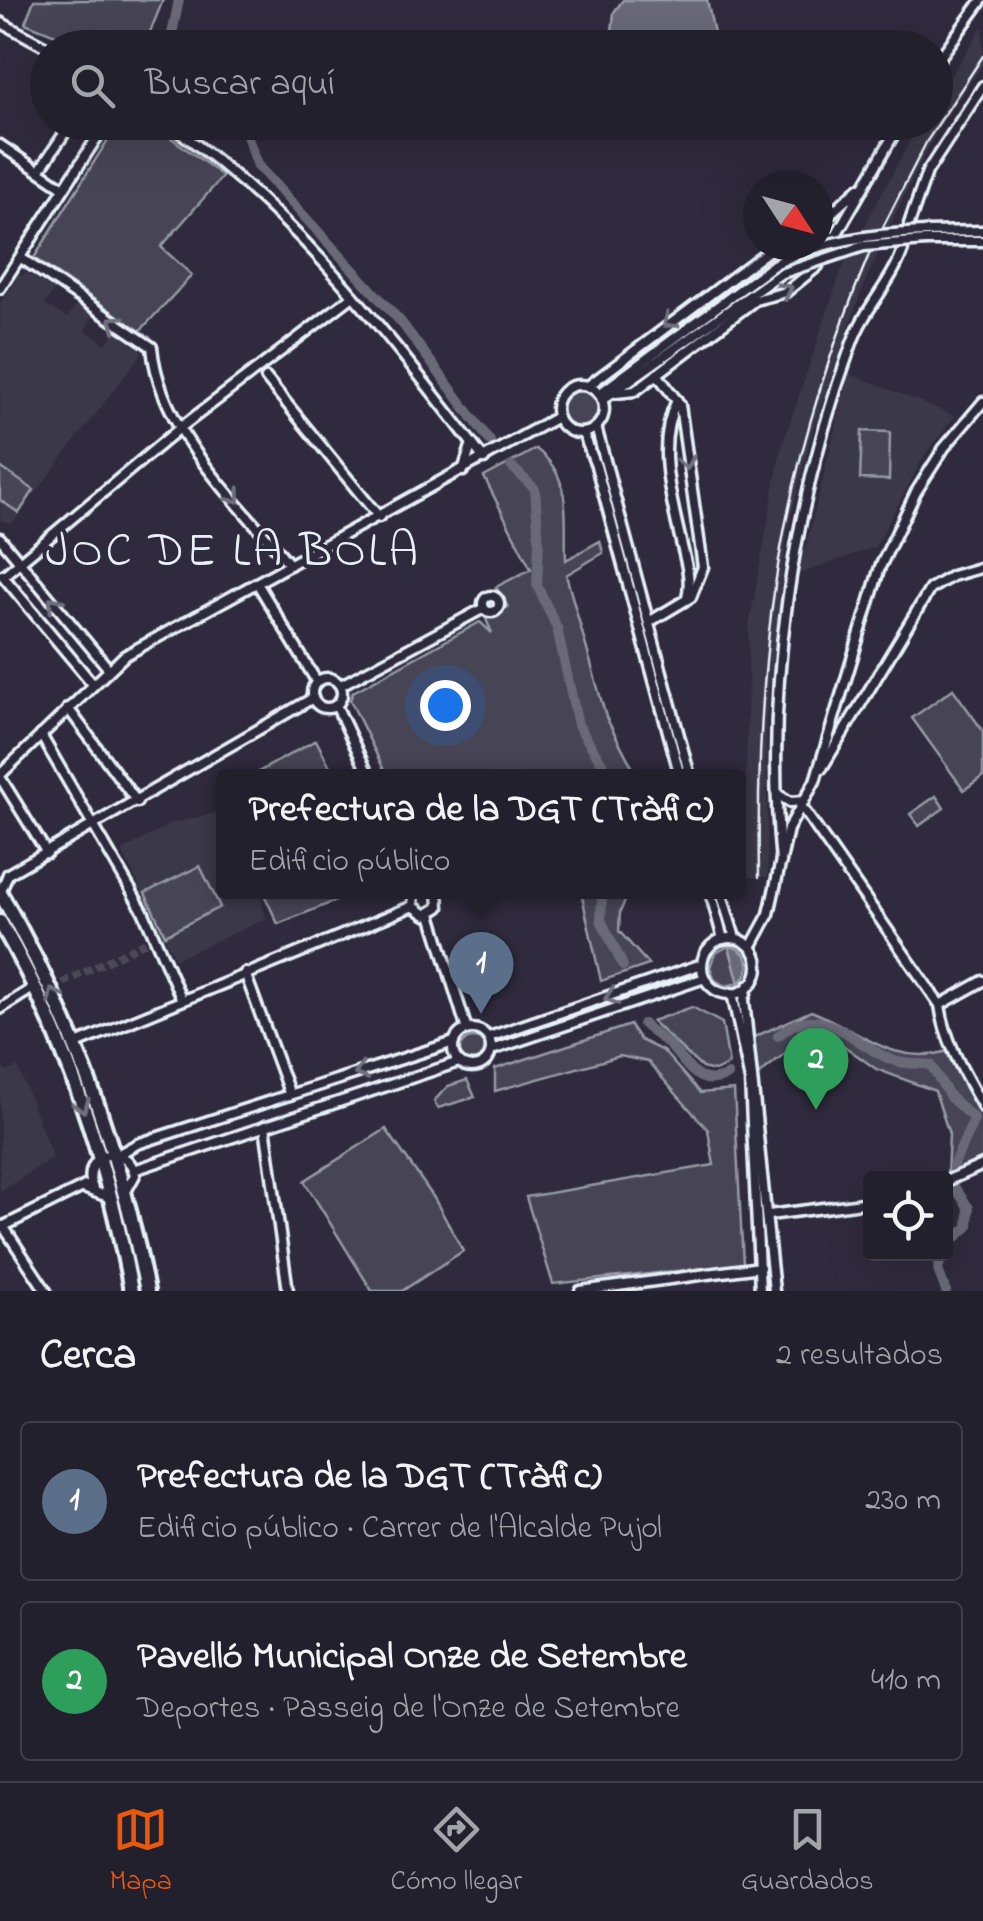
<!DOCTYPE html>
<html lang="es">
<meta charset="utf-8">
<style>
:root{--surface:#23202e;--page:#2b2836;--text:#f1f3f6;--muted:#a3a3aa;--line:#403e4a;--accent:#ea580c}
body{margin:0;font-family:"Indie Flower",sans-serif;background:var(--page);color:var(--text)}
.controls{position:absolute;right:30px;bottom:30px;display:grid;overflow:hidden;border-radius:10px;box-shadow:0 10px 40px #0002}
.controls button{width:90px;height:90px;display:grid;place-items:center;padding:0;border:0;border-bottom:2px solid var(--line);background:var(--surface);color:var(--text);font:50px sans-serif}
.compass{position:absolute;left:743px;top:170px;width:90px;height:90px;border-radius:50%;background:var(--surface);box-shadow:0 10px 40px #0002;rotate:126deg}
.you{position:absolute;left:445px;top:705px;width:35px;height:35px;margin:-25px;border:8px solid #fff;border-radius:50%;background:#1a73e8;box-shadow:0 0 0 15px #1a73e833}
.badge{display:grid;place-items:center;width:65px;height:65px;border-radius:50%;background:var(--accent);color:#fff;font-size:32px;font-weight:700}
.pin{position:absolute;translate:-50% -82px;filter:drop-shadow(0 2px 5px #0008)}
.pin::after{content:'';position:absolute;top:52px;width:35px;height:30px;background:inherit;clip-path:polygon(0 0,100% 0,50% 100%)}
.popup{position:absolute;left:216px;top:769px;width:530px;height:130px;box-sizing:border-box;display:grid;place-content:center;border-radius:10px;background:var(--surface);filter:drop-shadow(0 2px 8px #0005);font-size:32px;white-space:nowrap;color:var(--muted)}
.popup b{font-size:38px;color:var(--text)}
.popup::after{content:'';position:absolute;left:50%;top:100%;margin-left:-20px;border:20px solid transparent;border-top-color:var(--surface)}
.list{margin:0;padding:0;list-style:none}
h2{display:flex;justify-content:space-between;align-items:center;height:130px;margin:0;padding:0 40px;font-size:42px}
h2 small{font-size:32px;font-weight:400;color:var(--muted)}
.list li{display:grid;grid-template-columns:65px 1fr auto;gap:30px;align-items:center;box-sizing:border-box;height:160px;margin:0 20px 20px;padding:0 20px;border:2px solid var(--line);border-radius:10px}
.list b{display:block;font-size:38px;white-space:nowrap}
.list p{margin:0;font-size:32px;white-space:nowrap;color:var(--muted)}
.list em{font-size:32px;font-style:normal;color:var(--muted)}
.icon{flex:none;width:55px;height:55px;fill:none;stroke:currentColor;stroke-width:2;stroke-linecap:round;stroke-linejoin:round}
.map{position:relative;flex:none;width:983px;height:1291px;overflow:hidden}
.search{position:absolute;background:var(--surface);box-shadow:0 10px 40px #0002;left:30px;right:30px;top:30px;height:110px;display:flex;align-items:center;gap:25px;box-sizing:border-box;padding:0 35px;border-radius:55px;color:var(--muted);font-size:38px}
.sheet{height:490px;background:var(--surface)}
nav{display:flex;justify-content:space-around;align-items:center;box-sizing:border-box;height:140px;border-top:2px solid var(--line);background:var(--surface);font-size:28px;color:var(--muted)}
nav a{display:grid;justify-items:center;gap:5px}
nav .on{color:var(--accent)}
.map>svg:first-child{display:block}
</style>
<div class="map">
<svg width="983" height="1291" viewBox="0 0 983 1291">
<rect width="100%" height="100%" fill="#2f2a3d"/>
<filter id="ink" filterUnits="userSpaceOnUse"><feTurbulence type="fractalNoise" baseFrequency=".01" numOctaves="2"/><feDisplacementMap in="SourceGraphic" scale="20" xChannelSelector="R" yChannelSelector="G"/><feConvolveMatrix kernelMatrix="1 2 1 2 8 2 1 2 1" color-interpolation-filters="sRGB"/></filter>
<g filter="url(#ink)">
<g fill="#3b3749">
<polygon points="983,26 983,64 938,129 894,216 862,290 813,429 787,533 766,718 768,877 744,877 749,625 781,449 841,271 919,123 936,122 936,98"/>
<polygon points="26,273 54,290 45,304 67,318 76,305 93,317 85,330 106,344 115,331 143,352 12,524 0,520 0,303 18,276"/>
<polygon points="849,373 955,416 925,455 875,547 799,574"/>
<polygon points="220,812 224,892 260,892 266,919 175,959 122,851 172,823"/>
<polygon points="0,1066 7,1072 18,1067 53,1158 0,1192"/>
</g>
<g fill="#464455" stroke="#979aa6" stroke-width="2.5">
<polygon points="34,0 163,0 144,47 86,47 25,23"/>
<polygon points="119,122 151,123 223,176 161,247 192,275 140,331 34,258"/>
<circle cx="580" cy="409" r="18"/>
<polygon points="862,431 890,432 889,480 860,479"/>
<path d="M536,449C574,477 564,519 566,560L600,541L603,553L566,575L606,717L637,776H387L350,700L353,692L480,622L492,633L486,619L508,607L496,587L531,569L484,477Z"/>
<polygon points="0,467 34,490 19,513 0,500"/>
<polygon points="953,689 983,731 983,776 964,790 912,718"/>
<polygon points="316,740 335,776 251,776"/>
<polygon points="936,796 944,808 919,826 910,814"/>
<polygon points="200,866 220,907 165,935 145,893"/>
<polygon points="263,892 358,892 278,924"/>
<polygon points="581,892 629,892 620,912 619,931 649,965 601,981"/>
<polygon points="729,946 739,983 725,986 715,980 710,967 715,953"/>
<polygon points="692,1007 722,1023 729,1064 715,1071 702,1068 652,1021"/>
<path d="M811,1011C862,1031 892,1067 948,1051L983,1107V1160L947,1176L949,1134L935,1091L876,1069L844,1046L804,1038L758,1075L754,1037Z"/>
<polygon points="630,1025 640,1040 663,1051 700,1093 734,1090 743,1264 553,1284 526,1197 714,1165 708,1130 648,1062 620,1056 495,1091 495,1069"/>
<circle cx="473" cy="1051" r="13"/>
<polygon points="467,1080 475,1097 438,1108 434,1101 448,1086"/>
<polygon points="386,1129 434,1198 463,1251 402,1291 372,1291 304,1181"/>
</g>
<g fill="#696978" stroke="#9c9fab" stroke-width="2.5">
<polygon points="623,0 707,0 717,47 630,47 612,31 614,12"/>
<path d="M729,946C750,950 755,970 739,983Z"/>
</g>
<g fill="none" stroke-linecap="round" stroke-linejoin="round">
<g stroke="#696978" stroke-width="10">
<polyline points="175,48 172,34 179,0"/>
<polyline points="242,122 258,166 401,322 490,441"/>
<polyline points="511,466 535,489 539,543 537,585 557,628 578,725 610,776"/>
<polyline points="602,892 601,920 623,966"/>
<path d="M643,1024C651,1032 661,1037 669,1045C688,1064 696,1090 728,1075"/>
<path d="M778,1036C819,997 854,1045 892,1060C903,1065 918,1063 931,1065L950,1097L974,1119L953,1166"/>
<polyline points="946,1246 968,1227 969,1208 953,1185"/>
<polyline points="942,1254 938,1270 946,1291"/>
</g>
<polyline stroke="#4b4859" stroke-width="8" stroke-dasharray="8 4" stroke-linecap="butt" points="52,988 154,938"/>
<g stroke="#e8f1f8" stroke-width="15">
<g id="street">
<polyline points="0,22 48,48"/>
<polyline points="936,63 982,0"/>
<path d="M165,122C294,209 390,338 484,459"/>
<polyline points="0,145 64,188"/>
<polyline points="39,171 72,122"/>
<polyline points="909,224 927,172 983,86"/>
<polyline points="818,225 859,188"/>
<polyline points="818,228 830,236"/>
<polyline points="925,232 983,231"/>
<polyline points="836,235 901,122"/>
<polyline points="925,241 983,241"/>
<path d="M21,258L152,347C160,433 238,501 290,565"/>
<polyline points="0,288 107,122"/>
<polyline points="266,378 379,517"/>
<circle cx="580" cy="409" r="24"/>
<polyline points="588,386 776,245"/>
<polyline points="616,393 635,391 755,300 786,292 818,266"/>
<polyline points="599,394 775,264"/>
<polyline points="602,400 780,274"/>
<path d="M677,400C655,444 671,497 681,542C685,560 692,579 687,597"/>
<polyline points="596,427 690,776"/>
<polyline points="583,433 596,466 680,776"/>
<polyline points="463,471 472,443"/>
<polyline points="0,538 108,668"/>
<polyline points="2,575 92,683"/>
<polyline points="3,576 180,428 353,296"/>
<polyline points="257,583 317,682"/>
<circle cx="491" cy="604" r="8"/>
<polyline points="649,622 691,597 703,567 680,405 657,374"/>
<circle cx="327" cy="693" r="15"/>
<polyline points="341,685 484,608"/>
<polyline points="336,705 369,776"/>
<polyline points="68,708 137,802"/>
<polyline points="41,735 143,911 181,998"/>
<polyline points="822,768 930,589 952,576 983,567"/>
<polyline points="0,775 124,656 557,417"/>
<polyline points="0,777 47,853"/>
<polyline points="777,794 790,802 804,801"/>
<path d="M801,806L940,1005C945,1042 965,1075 983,1107"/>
<path d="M781,862C764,689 792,506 852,343C864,309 891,284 903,250"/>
<polyline points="414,892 413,906 426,915 439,907 438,892"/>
<polyline points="710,892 723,939"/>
<polyline points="721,892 735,938"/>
<polyline points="0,894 8,874 313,698"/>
<polyline points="431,914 467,1030"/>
<circle cx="730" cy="966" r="28"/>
<polyline points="751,947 769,914 788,829 815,781 880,567 916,492 944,448 983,402"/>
<polyline points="245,973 290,1095"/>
<polyline points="748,986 744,1000 774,1291"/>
<polyline points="732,993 750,1081 760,1291"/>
<polyline points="940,1005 983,981"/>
<polyline points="0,1009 33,988"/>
<circle cx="472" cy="1048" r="19"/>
<polyline points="489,1037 702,964"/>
<polyline points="76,1044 413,906"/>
<polyline points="492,1050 705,978"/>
<polyline points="265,1126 288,1291"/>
<polyline points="119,1154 137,1144 454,1042"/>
<polyline points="134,1170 459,1062"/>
<polyline points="946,1181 983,1165"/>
<polyline points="83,1188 111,1198"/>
<path d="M93,1189C79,1154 127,1139 135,1175L124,1195"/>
<polyline points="769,1215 870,1202"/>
<polyline points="3,1226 46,1291"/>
<polyline points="0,1228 85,1186"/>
<polyline points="580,1291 760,1267"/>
</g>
</g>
<g stroke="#e8f1f8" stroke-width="20">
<g id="primary">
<path d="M0,893C72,1016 120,1151 147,1291"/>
<path d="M0,922C65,1034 108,1164 131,1291"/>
</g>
</g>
<use href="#street" stroke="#2f2a3d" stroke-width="8"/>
<use href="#primary" stroke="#2f2a3d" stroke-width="12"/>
<g stroke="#e8f1f8" stroke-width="2.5">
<polyline points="883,227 927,141 983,56"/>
<path d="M759,877C755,644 780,468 870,252"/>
</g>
<g stroke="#e8f1f8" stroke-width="15" stroke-linecap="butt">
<g id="street-bridge">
<path d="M775,264C823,240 872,234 925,232"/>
<polyline points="780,274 864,246 925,241"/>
</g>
</g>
<use href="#street-bridge" stroke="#2f2a3d" stroke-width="8"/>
</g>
<defs><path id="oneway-chevron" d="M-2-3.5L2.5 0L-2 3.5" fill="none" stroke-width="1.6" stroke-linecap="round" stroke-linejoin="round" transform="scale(2.5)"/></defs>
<g stroke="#70707e">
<use href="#oneway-chevron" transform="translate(786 290) rotate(-26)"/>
<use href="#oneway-chevron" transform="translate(115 322) rotate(-146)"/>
<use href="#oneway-chevron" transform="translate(669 322) rotate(142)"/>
<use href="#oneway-chevron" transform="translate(686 463) rotate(80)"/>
<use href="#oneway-chevron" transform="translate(235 497) rotate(51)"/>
<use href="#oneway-chevron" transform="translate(54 603) rotate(-130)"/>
<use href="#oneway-chevron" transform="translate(54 995) rotate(-115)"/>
<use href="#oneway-chevron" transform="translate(611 997) rotate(162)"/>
<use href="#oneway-chevron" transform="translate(361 1072) rotate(162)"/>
<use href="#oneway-chevron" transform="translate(82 1106) rotate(72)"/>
</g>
</g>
<g text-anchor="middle" stroke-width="8" stroke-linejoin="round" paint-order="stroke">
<g font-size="48" letter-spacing="2.5" fill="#e8f1f8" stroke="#2f2a3d">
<text x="233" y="565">JOC DE LA BOLA</text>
</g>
</g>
</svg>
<div class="controls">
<button><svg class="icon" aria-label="locate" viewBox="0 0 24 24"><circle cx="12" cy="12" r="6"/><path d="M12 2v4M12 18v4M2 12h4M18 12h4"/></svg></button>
</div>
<svg class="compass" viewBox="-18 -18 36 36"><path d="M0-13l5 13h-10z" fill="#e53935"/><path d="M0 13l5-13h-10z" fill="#a3a3aa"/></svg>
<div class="you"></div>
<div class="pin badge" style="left:481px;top:1014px;background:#5c6f8a">1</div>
<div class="popup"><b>Prefectura de la DGT (Tràfic)</b>Edificio público</div>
<div class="pin badge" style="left:816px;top:1110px;background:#2e9e5b">2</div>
<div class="search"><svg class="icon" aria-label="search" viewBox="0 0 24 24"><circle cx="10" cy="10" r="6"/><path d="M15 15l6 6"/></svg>Buscar aquí</div>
</div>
<section class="sheet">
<h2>Cerca<small>2 resultados</small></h2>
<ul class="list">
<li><span class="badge" style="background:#5c6f8a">1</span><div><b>Prefectura de la DGT (Tràfic)</b><p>Edificio público · Carrer de l'Alcalde Pujol</p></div><em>230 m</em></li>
<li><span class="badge" style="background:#2e9e5b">2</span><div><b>Pavelló Municipal Onze de Setembre</b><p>Deportes · Passeig de l'Onze de Setembre</p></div><em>410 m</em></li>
</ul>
</section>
<nav>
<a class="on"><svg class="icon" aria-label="map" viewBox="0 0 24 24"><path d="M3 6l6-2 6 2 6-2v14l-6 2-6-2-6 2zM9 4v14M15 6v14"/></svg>Mapa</a>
<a><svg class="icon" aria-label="directions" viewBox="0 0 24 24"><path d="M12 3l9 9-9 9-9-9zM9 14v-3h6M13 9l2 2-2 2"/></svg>Cómo llegar</a>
<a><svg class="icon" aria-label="saved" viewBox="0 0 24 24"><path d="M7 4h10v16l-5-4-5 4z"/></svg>Guardados</a>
</nav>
